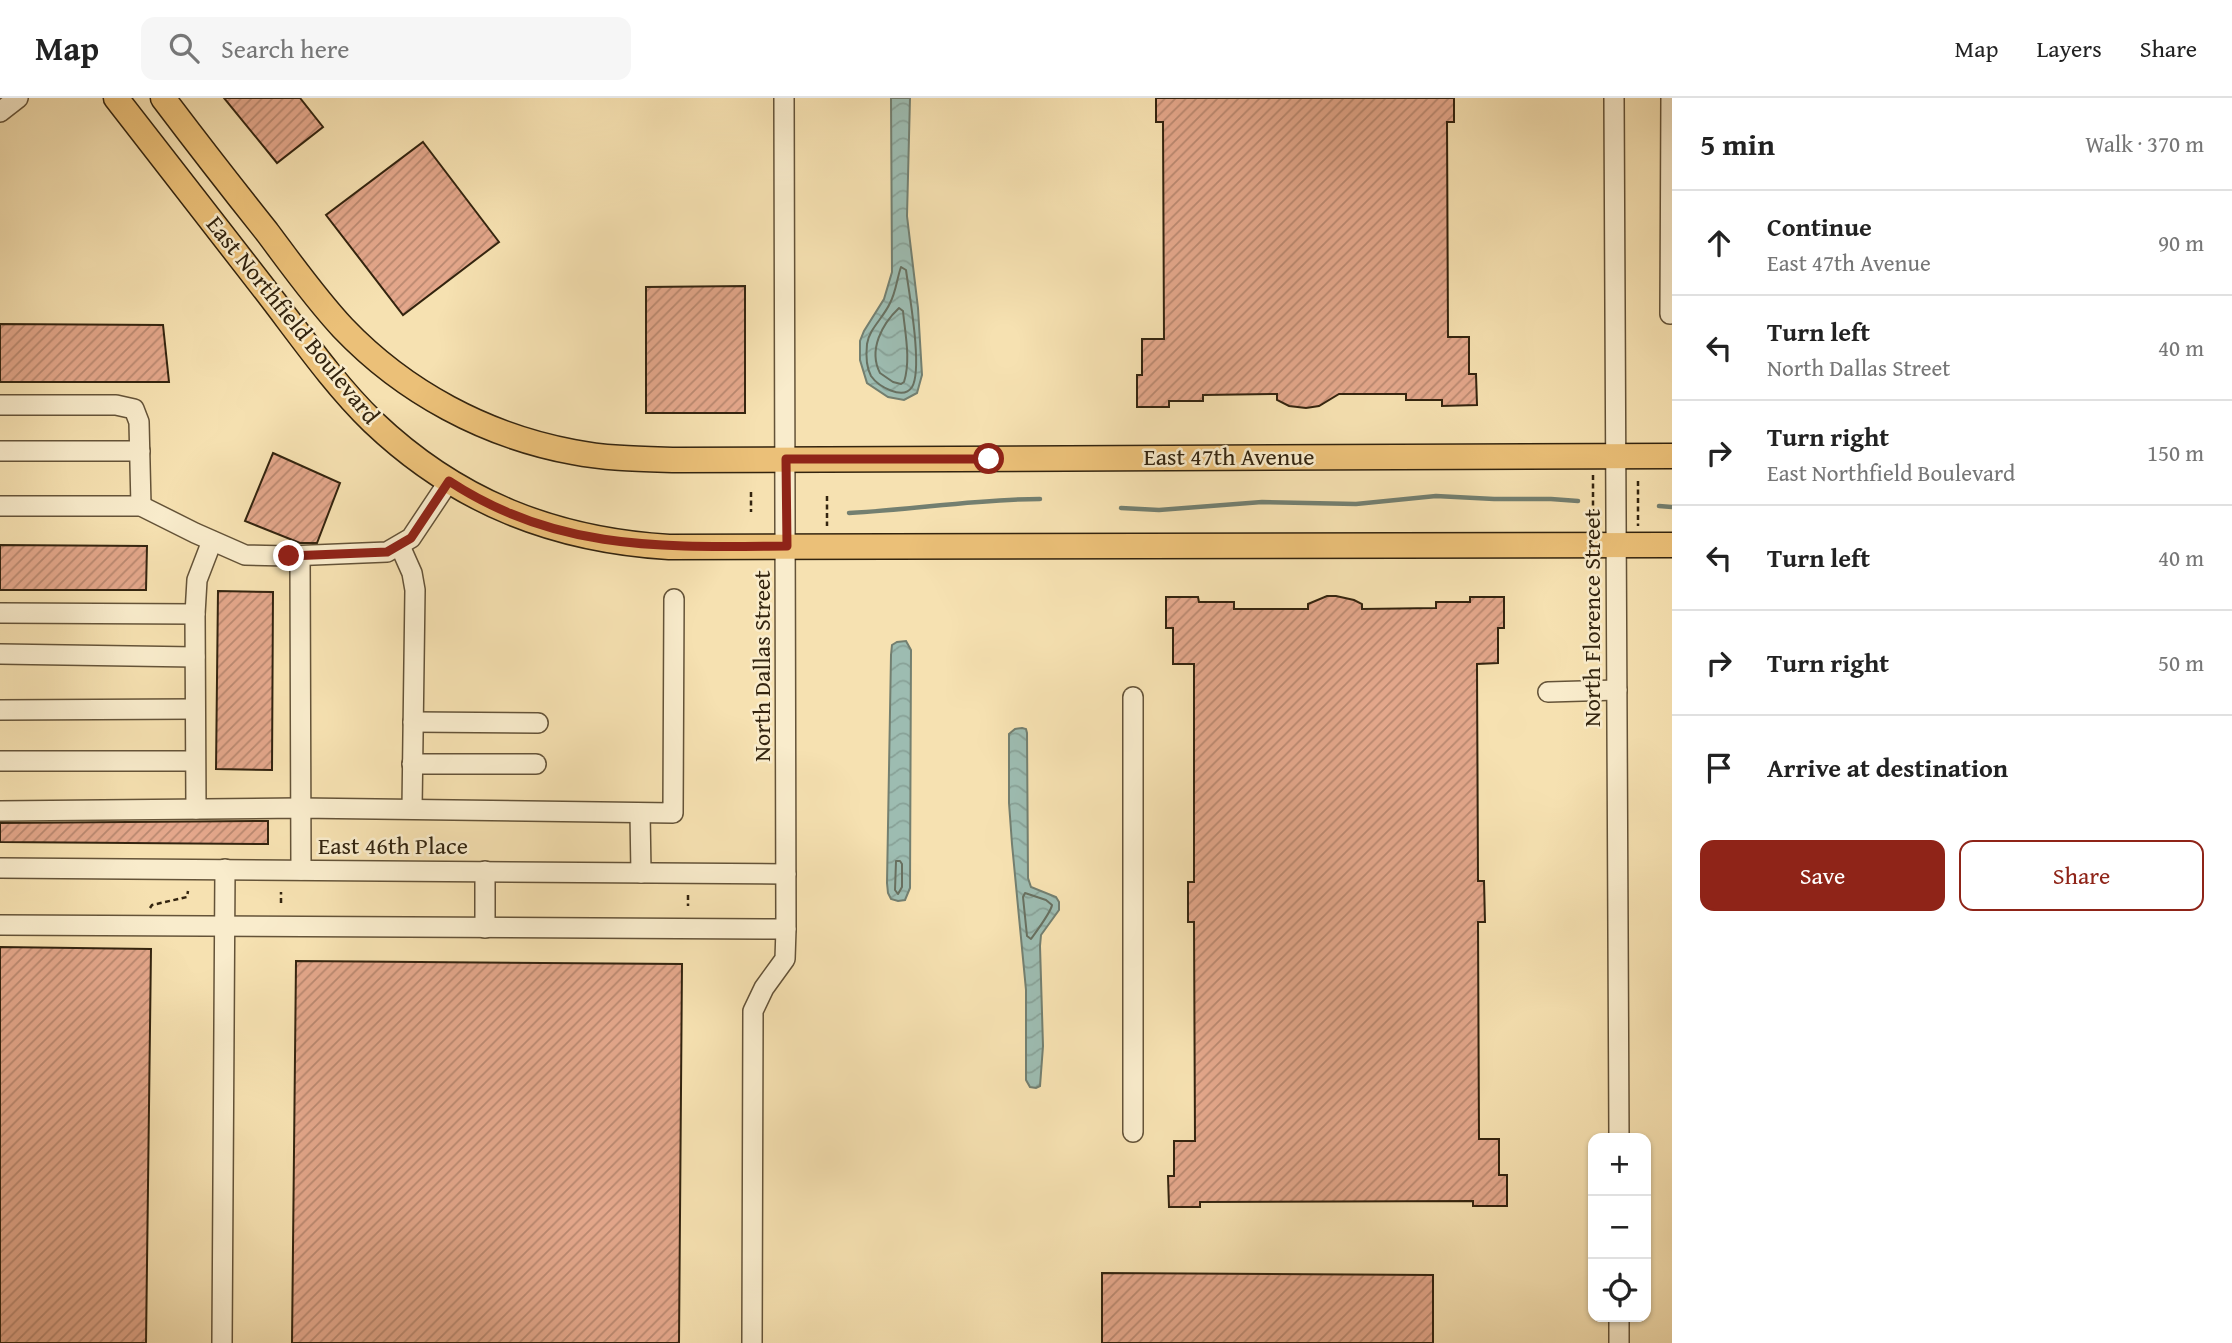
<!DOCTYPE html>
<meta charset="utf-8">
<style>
:root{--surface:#fff;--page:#f6f6f6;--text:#222;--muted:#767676;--line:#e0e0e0;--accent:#8f2418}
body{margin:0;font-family:"Gentium Book Plus",serif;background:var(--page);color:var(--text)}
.controls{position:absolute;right:21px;bottom:21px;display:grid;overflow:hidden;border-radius:14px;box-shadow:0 2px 5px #0004}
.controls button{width:63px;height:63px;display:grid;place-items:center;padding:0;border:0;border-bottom:2px solid var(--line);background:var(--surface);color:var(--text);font:35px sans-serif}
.stop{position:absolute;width:21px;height:21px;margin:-16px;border:5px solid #8f2418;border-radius:50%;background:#fff}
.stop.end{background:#8f2418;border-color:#fff;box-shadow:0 2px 7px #0008}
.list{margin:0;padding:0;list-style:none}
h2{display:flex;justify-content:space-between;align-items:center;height:91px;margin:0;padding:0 28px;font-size:30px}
h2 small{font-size:23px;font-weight:400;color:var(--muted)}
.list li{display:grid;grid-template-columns:46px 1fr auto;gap:21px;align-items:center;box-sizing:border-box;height:105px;padding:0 28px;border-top:2px solid var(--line)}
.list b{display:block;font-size:26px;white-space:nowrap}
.list p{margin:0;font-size:23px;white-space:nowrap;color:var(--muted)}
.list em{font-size:23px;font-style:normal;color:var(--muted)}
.actions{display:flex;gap:14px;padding:21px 28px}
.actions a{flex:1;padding:16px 0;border:2px solid var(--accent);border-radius:14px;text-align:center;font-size:24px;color:var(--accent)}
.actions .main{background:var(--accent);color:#fff}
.icon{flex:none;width:38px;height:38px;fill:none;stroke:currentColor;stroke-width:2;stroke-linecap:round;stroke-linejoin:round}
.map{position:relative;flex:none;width:1672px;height:1245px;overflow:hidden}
header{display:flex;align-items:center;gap:42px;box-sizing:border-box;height:98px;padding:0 35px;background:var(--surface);border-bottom:2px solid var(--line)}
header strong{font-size:33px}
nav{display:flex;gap:38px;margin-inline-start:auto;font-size:24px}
.search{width:490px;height:63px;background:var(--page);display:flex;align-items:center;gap:18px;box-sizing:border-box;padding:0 24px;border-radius:14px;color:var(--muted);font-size:26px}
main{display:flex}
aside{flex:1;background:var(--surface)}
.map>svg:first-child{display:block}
</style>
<header>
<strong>Map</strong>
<div class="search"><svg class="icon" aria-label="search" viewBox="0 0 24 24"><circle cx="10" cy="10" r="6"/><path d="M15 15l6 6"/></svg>Search here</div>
<nav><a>Map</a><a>Layers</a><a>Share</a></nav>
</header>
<main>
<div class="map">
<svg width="1672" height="1245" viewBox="0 0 1672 1245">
<defs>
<pattern id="water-waves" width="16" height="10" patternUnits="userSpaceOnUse" patternTransform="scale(1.75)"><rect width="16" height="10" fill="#9dbcb1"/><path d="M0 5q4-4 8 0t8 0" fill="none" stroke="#88a197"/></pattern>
<pattern id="building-hatch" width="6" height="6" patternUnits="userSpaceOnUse" patternTransform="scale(1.75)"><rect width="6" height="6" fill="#e4a78b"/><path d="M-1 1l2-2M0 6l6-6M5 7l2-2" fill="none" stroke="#b98870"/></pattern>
</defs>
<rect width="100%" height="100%" fill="#f6e1b1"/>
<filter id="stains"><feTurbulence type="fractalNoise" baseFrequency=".00286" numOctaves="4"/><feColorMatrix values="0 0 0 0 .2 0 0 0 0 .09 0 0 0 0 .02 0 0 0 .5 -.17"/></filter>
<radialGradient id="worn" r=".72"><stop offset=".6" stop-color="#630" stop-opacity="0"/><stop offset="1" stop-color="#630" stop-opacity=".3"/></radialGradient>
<g fill="url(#water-waves)" stroke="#737f70" stroke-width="2">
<polygon points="891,0 910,0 907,118 918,210 922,277 917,295 904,302 888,299 867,285 860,262 860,243 864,233 884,201 892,174"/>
<polygon points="906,543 911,552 910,790 905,802 898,803 891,801 888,795 887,785 891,557 892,547 897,544"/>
<polygon points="1022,630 1026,631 1027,635 1028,780 1031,789 1056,799 1059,804 1059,812 1041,837 1040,848 1043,948 1040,988 1036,990 1030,989 1026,982 1026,892 1012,746 1009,705 1009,636 1015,631"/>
</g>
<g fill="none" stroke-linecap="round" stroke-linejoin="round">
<g stroke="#687060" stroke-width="2">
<path d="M901,169L906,172C909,195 923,271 912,289C903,303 878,288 871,278C866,269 866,256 867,246C869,231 884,219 890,205C896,194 897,180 901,169Z"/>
<path d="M899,210L903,213C905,235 911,262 904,284L901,286L893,284L880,275C868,252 882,226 899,210Z"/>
<polygon points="896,763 900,763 902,766 902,789 898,796 895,792"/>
<path d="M1025,795L1046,802L1052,807C1051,814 1036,834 1031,841L1027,838L1023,799Z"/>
</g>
<g stroke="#737f70" stroke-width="4.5">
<polyline points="1659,408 1672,409"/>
<polyline points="1121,410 1159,412 1262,404 1356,406 1436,398 1494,401 1551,401 1578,403"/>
<path d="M849,415C913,412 976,401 1040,401"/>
</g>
</g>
<g fill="url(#building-hatch)" stroke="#33240f" stroke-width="2">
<polygon points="224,0 300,0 323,29 277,65"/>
<polygon points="1156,0 1454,0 1454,24 1447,24 1448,239 1469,239 1469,276 1476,276 1477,307 1442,308 1442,302 1406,302 1406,296 1339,296 1319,308 1306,310 1289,308 1277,302 1277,296 1203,297 1203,303 1169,303 1169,309 1137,309 1137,277 1142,277 1142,241 1164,241 1163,24 1156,24"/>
<polygon points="423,44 499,144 403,217 326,117"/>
<polygon points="745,188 745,315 646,315 646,189"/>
<polygon points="0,226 163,227 169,284 0,284"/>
<polygon points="273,355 340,385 317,445 300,445 245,423"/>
<polygon points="0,447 147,448 146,492 0,492"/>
<polygon points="218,493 273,494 272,672 216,671"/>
<polygon points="1327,498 1336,498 1354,502 1362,506 1362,511 1436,510 1436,504 1470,504 1470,499 1504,499 1504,530 1498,530 1498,565 1477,566 1478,783 1484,783 1485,824 1478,824 1479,1041 1499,1041 1499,1077 1507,1077 1507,1108 1473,1108 1473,1103 1200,1104 1200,1109 1169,1109 1168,1078 1174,1078 1174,1043 1195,1043 1194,824 1188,824 1188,784 1194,784 1194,566 1173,566 1173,530 1166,530 1166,499 1198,499 1199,504 1234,504 1234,511 1308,511 1308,506"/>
<polygon points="268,723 268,746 0,744 0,725"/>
<polygon points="0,849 151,851 146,1245 0,1245"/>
<polygon points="296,863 682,866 679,1245 292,1245"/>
<polygon points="1102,1175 1433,1177 1433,1245 1102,1245"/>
</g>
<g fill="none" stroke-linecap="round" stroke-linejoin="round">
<g stroke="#645338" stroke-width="22">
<g id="minor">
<polyline points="1614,0 1619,1040"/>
<polyline points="0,14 18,0"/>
<polyline points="1670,216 1671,0"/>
<polyline points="0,307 116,307 134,311 139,324 141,408"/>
<polyline points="0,353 140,353"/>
<polyline points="0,408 141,408 195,435 245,457 289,458 387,454 411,440 449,383"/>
<polyline points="400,448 412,475 415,492 412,711"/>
<polyline points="300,458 301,772"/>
<polyline points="0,515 195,516 197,482 212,443"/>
<polyline points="195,516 196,711"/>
<polyline points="0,556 195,559"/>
<polyline points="1548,594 1617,592"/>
<polyline points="1133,599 1133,1034"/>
<polyline points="0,612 195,611"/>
<polyline points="413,624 538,625"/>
<polyline points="0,663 194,663"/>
<polyline points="412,666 536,666"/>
<polyline points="0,713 300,710 673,715 674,501"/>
<polyline points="640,715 641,775"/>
<polyline points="0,770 786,776"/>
<polyline points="0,827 786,831"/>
<polyline points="485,830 485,773"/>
<polyline points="1619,1219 1619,1245"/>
<polyline points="222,1245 225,771"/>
<polyline points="752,1245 753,913 764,890 785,861 786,831 784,0"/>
</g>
</g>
<g stroke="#33240f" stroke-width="27">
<g id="major">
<path d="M116,0C166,64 216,128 266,193C300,237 333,285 373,324C457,404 554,442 669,449L1672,447"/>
<path d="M163,0C197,45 232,90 267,134C291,166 315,200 343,230C404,294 486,338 573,354C608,361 643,361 678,362L1672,358"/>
</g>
</g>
<g stroke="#33240f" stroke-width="2.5" stroke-dasharray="5 3.5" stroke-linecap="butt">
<polyline points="1593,377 1593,422"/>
<polyline points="1638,383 1638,428"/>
<polyline points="751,394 751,414"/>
<polyline points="827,398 827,428"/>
<polyline points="688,797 688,808"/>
<polyline points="281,805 281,794"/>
<polyline points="150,810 152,807 187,799 188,793"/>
</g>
<use href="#minor" stroke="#f9eccc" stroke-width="19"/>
<use href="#major" stroke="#ebc078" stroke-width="24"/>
</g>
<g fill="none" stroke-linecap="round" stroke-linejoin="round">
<path stroke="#8f2418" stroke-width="9" d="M289,458L387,454L411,440L449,383C557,454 664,449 787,448L786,361H989"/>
</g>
<g text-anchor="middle" stroke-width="5" stroke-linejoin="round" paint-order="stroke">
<g font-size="24" fill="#33240f" stroke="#f9eccc">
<text transform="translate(293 222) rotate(51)" y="8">East Northfield Boulevard</text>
<text x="1229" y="367">East 47th Avenue</text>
<text transform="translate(1592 520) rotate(-90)" y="8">North Florence Street</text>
<text transform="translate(762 568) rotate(-90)" y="8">North Dallas Street</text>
<text x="393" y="756">East 46th Place</text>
</g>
</g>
<rect width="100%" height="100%" filter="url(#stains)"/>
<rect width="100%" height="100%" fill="url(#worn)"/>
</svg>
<div class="controls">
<button>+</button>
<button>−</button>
<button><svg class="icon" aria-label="locate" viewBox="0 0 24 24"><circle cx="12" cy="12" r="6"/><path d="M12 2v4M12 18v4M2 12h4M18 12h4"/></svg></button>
</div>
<div class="stop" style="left:989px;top:361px"></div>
<div class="stop end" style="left:289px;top:458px"></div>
</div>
<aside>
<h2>5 min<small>Walk · 370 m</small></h2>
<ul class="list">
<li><svg class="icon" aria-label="ahead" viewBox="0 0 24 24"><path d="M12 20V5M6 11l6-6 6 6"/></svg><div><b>Continue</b><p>East 47th Avenue</p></div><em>90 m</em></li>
<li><svg class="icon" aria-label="left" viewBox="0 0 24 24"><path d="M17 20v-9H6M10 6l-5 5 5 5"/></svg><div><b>Turn left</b><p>North Dallas Street</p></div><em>40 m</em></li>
<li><svg class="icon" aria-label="right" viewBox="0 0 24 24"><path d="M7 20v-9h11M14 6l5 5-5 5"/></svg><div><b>Turn right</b><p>East Northfield Boulevard</p></div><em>150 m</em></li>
<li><svg class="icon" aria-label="left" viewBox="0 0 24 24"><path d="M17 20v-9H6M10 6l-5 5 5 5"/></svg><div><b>Turn left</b></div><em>40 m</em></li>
<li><svg class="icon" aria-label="right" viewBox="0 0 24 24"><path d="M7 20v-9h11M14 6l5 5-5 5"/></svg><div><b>Turn right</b></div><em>50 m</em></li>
<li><svg class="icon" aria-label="arrive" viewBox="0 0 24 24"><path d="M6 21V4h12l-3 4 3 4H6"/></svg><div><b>Arrive at destination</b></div></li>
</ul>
<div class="actions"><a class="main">Save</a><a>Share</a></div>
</aside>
</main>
